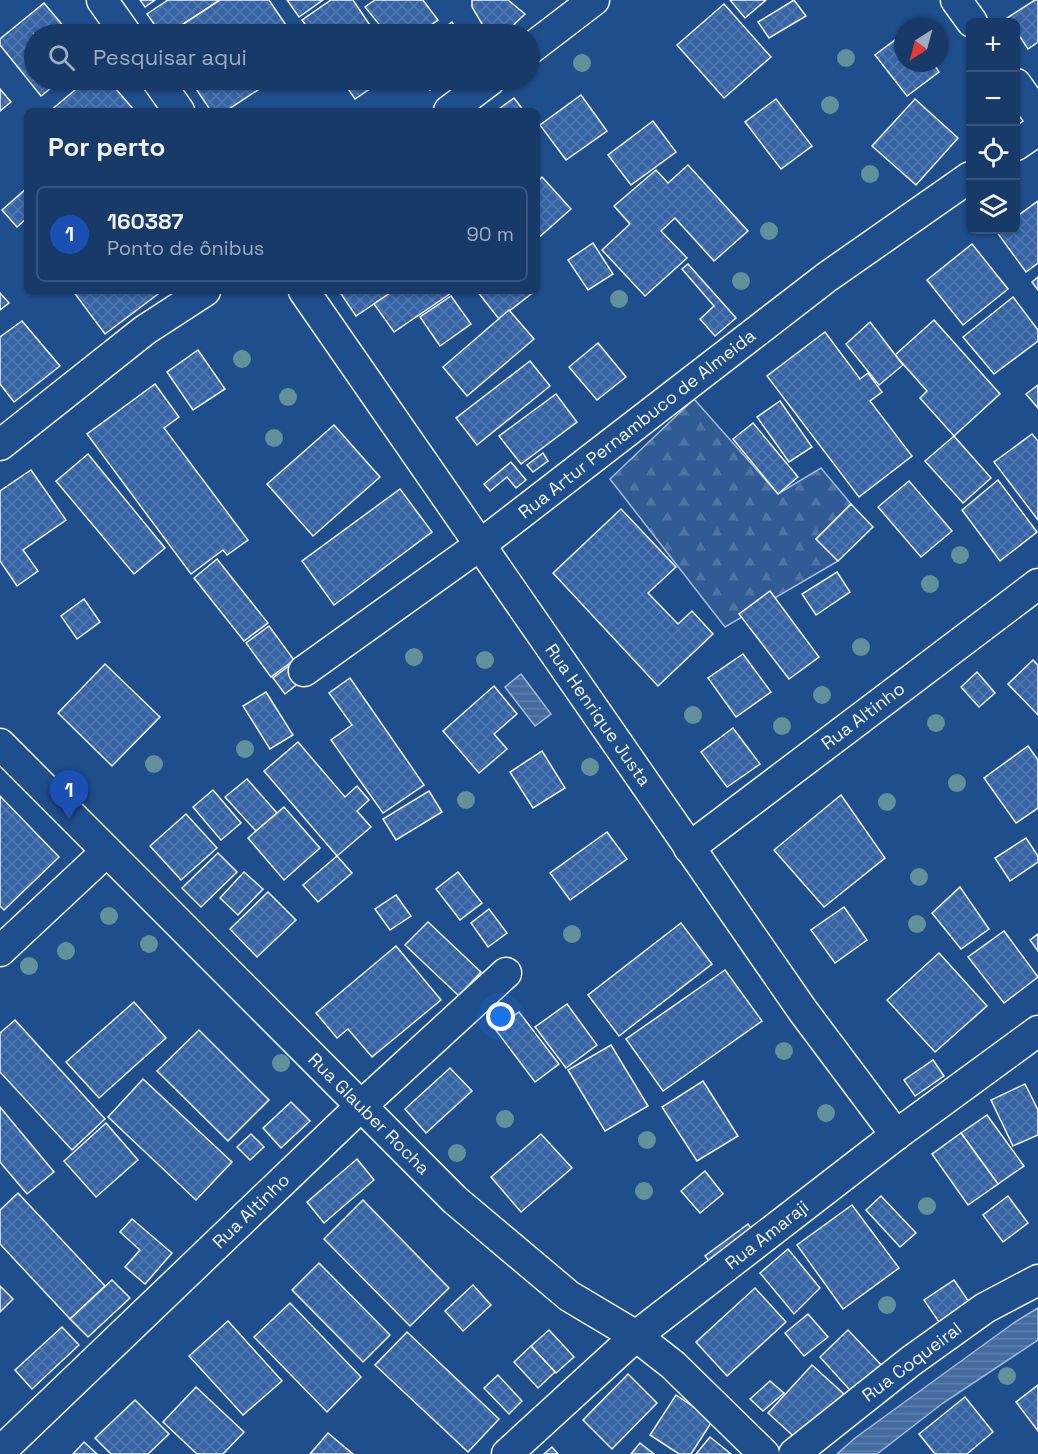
<!DOCTYPE html>
<html lang="pt">
<meta charset="utf-8">
<style>
:root{--surface:#173a69;--page:#244571;--text:#f1f3f6;--muted:#9eadc0;--line:#36547d;--accent:#8c9099}
body{margin:0;font-family:"Space Grotesk",sans-serif;background:var(--page);color:var(--text)}
.controls{position:absolute;right:18px;top:18px;display:grid;overflow:hidden;border-radius:9px;box-shadow:0 2px 4px #0004}
.controls button{width:54px;height:54px;display:grid;place-items:center;padding:0;border:0;border-bottom:2px solid var(--line);background:var(--surface);color:var(--text);font:30px sans-serif}
.compass{position:absolute;left:894px;top:18px;width:54px;height:54px;border-radius:50%;background:var(--surface);box-shadow:0 2px 4px #0004;rotate:216deg}
.you{position:absolute;left:501px;top:1017px;width:21px;height:21px;margin:-15px;border:4px solid #fff;border-radius:50%;background:#1a73e8;box-shadow:0 0 0 9px #1a73e833}
.badge{display:grid;place-items:center;width:39px;height:39px;border-radius:50%;background:var(--accent);color:#fff;font-size:20px;font-weight:700}
.pin{position:absolute;translate:-50% -50px;filter:drop-shadow(0 2px 3px #0008)}
.pin::after{content:'';position:absolute;top:32px;width:21px;height:18px;background:inherit;clip-path:polygon(0 0,100% 0,50% 100%)}
.list{margin:0;padding:0;list-style:none}
h2{display:flex;justify-content:space-between;align-items:center;height:78px;margin:0;padding:0 24px;font-size:26px}
h2 small{font-size:20px;font-weight:400;color:var(--muted)}
.list li{display:grid;grid-template-columns:39px 1fr auto;gap:18px;align-items:center;box-sizing:border-box;height:96px;margin:0 12px 12px;padding:0 12px;border:2px solid var(--line);border-radius:9px}
.list b{display:block;font-size:22px;white-space:nowrap}
.list p{margin:0;font-size:20px;white-space:nowrap;color:var(--muted)}
.list em{font-size:20px;font-style:normal;color:var(--muted)}
.icon{flex:none;width:33px;height:33px;fill:none;stroke:currentColor;stroke-width:2;stroke-linecap:round;stroke-linejoin:round}
.map{position:relative;flex:none;width:1038px;height:1454px;overflow:hidden}
.search{position:absolute;background:var(--surface);box-shadow:0 2px 4px #0004;left:24px;top:24px;width:516px;height:66px;display:flex;align-items:center;gap:15px;box-sizing:border-box;padding:0 21px;border-radius:33px;color:var(--muted);font-size:22px}
.panel{position:absolute;background:var(--surface);box-shadow:0 2px 4px #0004;left:24px;top:108px;width:516px;height:186px;border-radius:9px}
.map>svg:first-child{display:block}
</style>
<div class="map">
<svg width="1038" height="1454" viewBox="0 0 1038 1454">
<defs>
<pattern id="forest-firs" width="22" height="20" patternUnits="userSpaceOnUse" patternTransform="scale(1.5)"><rect width="22" height="20" fill="#305b95"/><path d="M5 1l3.5 6h-7zM16 11l3.5 6h-7z" fill="#4e73a5"/></pattern>
<pattern id="water-rules" width="6" height="5" patternUnits="userSpaceOnUse" patternTransform="scale(1.5)"><rect width="6" height="5" fill="#446ba0"/><path d="M0 2.5h6" fill="none" stroke="#5f81ae"/></pattern>
<pattern id="building-cross-hatch" width="8" height="8" patternUnits="userSpaceOnUse" patternTransform="scale(1.5)"><rect width="8" height="8" fill="#3563a3"/><path d="M0 0l8 8M0 8l8-8" fill="none" stroke="#537ab1"/></pattern>
</defs>
<rect width="100%" height="100%" fill="#1f4e8c"/>
<polygon fill="url(#forest-firs)" stroke="#a8bbd7" stroke-width="1.5" points="694,399 778,494 821,468 851,504 816,539 838,561 725,627 610,479"/>
<g fill="url(#water-rules)" stroke="#a8bbd7" stroke-width="1.5">
<polygon points="521,674 551,714 535,726 505,687"/>
<polygon points="1038,1308 1038,1340 943,1403 877,1454 837,1454 855,1438 1015,1322"/>
</g>
<g fill="url(#building-cross-hatch)" stroke="#f2f6ff" stroke-width="1.5">
<polygon points="140,0 155,0 145,7"/>
<polygon points="168,0 220,0 168,34 161,34 147,14"/>
<polygon points="220,0 269,0 292,34 168,34"/>
<polygon points="287,0 323,0 299,17"/>
<polygon points="331,0 353,0 376,34 312,34 302,20"/>
<polygon points="375,0 423,0 438,20 418,34 387,34 365,7"/>
<polygon points="472,0 508,0 525,14 504,34 488,34 472,7"/>
<polygon points="730,0 766,0 745,18"/>
<polygon points="794,0 806,16 769,38 758,22"/>
<polygon points="1035,0 1038,0 1038,42 1028,49 1016,31 1016,22 1010,22 1007,18"/>
<polygon points="44,3 70,34 34,34 34,80 61,80 41,96 0,45 0,39"/>
<polygon points="724,4 771,57 724,98 677,45"/>
<polygon points="452,22 459,34 436,34"/>
<polygon points="903,34 903,63 933,63 939,72 907,96 875,55"/>
<polygon points="87,80 108,80 135,111 50,111"/>
<polygon points="190,80 273,80 226,111 211,111"/>
<polygon points="342,80 383,80 355,99"/>
<polygon points="420,80 444,80 430,90"/>
<polygon points="0,89 11,102 0,111"/>
<polygon points="581,95 607,131 566,160 540,125"/>
<polygon points="514,98 524,111 496,111"/>
<polygon points="776,99 812,146 781,169 745,122"/>
<polygon points="915,99 958,138 916,185 872,146"/>
<polygon points="653,121 676,152 631,185 608,155"/>
<polygon points="688,165 748,231 714,261 675,218 661,231 687,258 645,296 602,250 630,224 614,206 656,170 668,183"/>
<polygon points="542,177 571,209 537,239 537,182"/>
<polygon points="27,188 27,218 17,227 2,210"/>
<polygon points="1038,201 1038,263 1026,272 996,231 1016,230 1016,217"/>
<polygon points="593,243 613,274 588,290 568,260"/>
<polygon points="972,244 1008,289 963,325 927,280"/>
<polygon points="688,264 736,318 715,336 700,319 714,306 682,269"/>
<polygon points="1038,277 1038,290 1032,282"/>
<polygon points="73,291 162,291 105,334"/>
<polygon points="339,291 393,291 356,316"/>
<polygon points="393,291 454,291 394,332 374,304"/>
<polygon points="477,291 535,291 499,319"/>
<polygon points="0,293 9,303 0,310"/>
<polygon points="451,296 471,324 440,346 420,317"/>
<polygon points="1013,297 1038,330 1038,341 994,374 963,337"/>
<polygon points="509,310 534,339 467,396 443,367"/>
<polygon points="934,320 1000,394 954,436 920,398 927,391 895,355"/>
<polygon points="22,321 60,366 14,402 0,384 0,337"/>
<polygon points="870,322 903,365 879,385 846,344"/>
<polygon points="825,332 860,379 868,373 882,392 870,401 912,456 859,497 767,376"/>
<polygon points="598,343 626,377 597,400 569,367"/>
<polygon points="198,350 225,389 193,410 167,372"/>
<polygon points="530,361 550,386 477,445 456,418"/>
<polygon points="155,384 179,417 164,428 248,540 227,555 223,550 191,574 87,434"/>
<polygon points="1038,385 1038,408 1026,394"/>
<polygon points="556,394 577,422 521,464 499,436"/>
<polygon points="780,401 812,447 789,462 757,417"/>
<polygon points="753,423 798,477 778,494 733,439"/>
<polygon points="334,425 380,477 313,536 267,484"/>
<polygon points="1032,434 1038,441 1038,520 994,462"/>
<polygon points="954,436 991,478 963,503 925,461"/>
<polygon points="543,453 548,461 533,472 527,465"/>
<polygon points="88,454 165,548 134,574 56,481"/>
<polygon points="511,462 526,480 516,488 507,477 490,491 484,484"/>
<polygon points="31,470 66,520 23,550 38,571 17,586 0,561 0,491"/>
<polygon points="998,480 1037,532 1000,561 962,510"/>
<polygon points="909,481 952,531 921,557 878,507"/>
<polygon points="400,489 432,532 334,605 302,561"/>
<polygon points="851,504 873,527 838,561 816,539"/>
<polygon points="621,509 676,567 648,593 678,624 692,611 713,634 658,686 553,573"/>
<polygon points="217,559 268,623 244,641 194,578"/>
<polygon points="837,572 850,592 816,615 802,594"/>
<polygon points="770,591 819,657 789,679 739,614"/>
<polygon points="84,599 100,622 77,639 61,616"/>
<polygon points="269,626 294,660 271,677 246,643"/>
<polygon points="743,654 771,692 736,717 708,678"/>
<polygon points="1033,660 1038,665 1038,715 1008,684"/>
<polygon points="293,663 305,678 285,694 273,678"/>
<polygon points="105,664 160,717 112,766 58,713"/>
<polygon points="977,672 995,693 979,707 961,687"/>
<polygon points="350,678 424,785 383,813 331,740 352,725 329,693"/>
<polygon points="494,686 517,714 494,734 507,749 479,773 443,731"/>
<polygon points="266,692 293,735 270,749 243,706"/>
<polygon points="733,728 760,764 727,787 701,752"/>
<polygon points="298,742 345,797 357,786 369,800 357,811 371,827 337,856 264,771"/>
<polygon points="1028,746 1038,760 1038,808 1016,823 984,778"/>
<polygon points="542,751 565,788 533,808 510,772"/>
<polygon points="247,779 277,813 256,831 225,797"/>
<polygon points="213,790 241,823 221,840 193,807"/>
<polygon points="429,791 442,812 396,840 383,819"/>
<polygon points="841,795 885,858 824,907 774,850"/>
<polygon points="0,796 59,857 4,910 0,906"/>
<polygon points="284,807 320,848 284,880 248,838"/>
<polygon points="186,814 217,848 181,880 150,846"/>
<polygon points="607,832 627,859 570,900 550,873"/>
<polygon points="1026,838 1038,856 1038,862 1010,881 995,858"/>
<polygon points="218,853 237,872 201,907 182,888"/>
<polygon points="337,856 352,873 318,902 303,885"/>
<polygon points="244,872 263,889 238,915 220,898"/>
<polygon points="458,872 482,903 460,920 436,889"/>
<polygon points="960,887 989,929 961,949 932,913"/>
<polygon points="268,892 296,920 257,957 230,929"/>
<polygon points="396,895 411,916 390,930 375,909"/>
<polygon points="844,907 867,940 835,963 811,930"/>
<polygon points="489,909 507,933 488,947 471,923"/>
<polygon points="428,922 481,972 459,996 405,945"/>
<polygon points="681,923 712,964 619,1036 588,995"/>
<polygon points="1004,931 1038,977 1004,1003 968,957"/>
<polygon points="1038,934 1038,951 1030,940"/>
<polygon points="396,946 441,1000 372,1057 348,1029 337,1038 316,1013"/>
<polygon points="939,953 987,1006 935,1052 887,1000"/>
<polygon points="725,970 762,1021 663,1091 626,1039"/>
<polygon points="134,1002 166,1038 99,1098 66,1062"/>
<polygon points="567,1004 597,1045 566,1068 535,1027"/>
<polygon points="519,1012 559,1064 535,1082 495,1029"/>
<polygon points="15,1020 105,1119 72,1150 0,1072 0,1033"/>
<polygon points="199,1030 269,1100 228,1141 157,1071"/>
<polygon points="611,1045 648,1106 605,1131 568,1070"/>
<polygon points="933,1060 944,1076 915,1096 904,1080"/>
<polygon points="450,1068 472,1091 426,1133 405,1109"/>
<polygon points="143,1079 232,1162 196,1200 108,1117"/>
<polygon points="703,1081 738,1136 697,1161 662,1107"/>
<polygon points="1025,1084 1038,1110 1038,1135 1013,1146 991,1100"/>
<polygon points="291,1102 310,1121 281,1148 263,1128"/>
<polygon points="0,1107 54,1172 27,1194 0,1162"/>
<polygon points="987,1115 1024,1166 998,1184 961,1133"/>
<polygon points="106,1123 138,1160 96,1197 64,1161"/>
<polygon points="961,1133 998,1184 968,1205 932,1154"/>
<polygon points="251,1134 264,1147 250,1160 237,1147"/>
<polygon points="541,1134 572,1168 521,1212 491,1177"/>
<polygon points="357,1159 374,1180 324,1223 307,1202"/>
<polygon points="705,1171 723,1194 700,1213 681,1191"/>
<polygon points="18,1193 105,1286 70,1319 0,1244 0,1210"/>
<polygon points="881,1196 916,1233 900,1247 866,1210"/>
<polygon points="1008,1196 1028,1223 1003,1242 983,1215"/>
<polygon points="363,1200 449,1288 410,1326 324,1239"/>
<polygon points="852,1205 899,1268 843,1309 797,1245"/>
<polygon points="132,1219 172,1253 145,1284 125,1267 140,1250 120,1232"/>
<polygon points="748,1224 755,1234 713,1266 705,1256"/>
<polygon points="788,1249 820,1288 794,1314 760,1273"/>
<polygon points="319,1263 390,1335 363,1362 292,1290"/>
<polygon points="112,1280 130,1298 88,1337 70,1319"/>
<polygon points="954,1280 971,1305 941,1325 924,1300"/>
<polygon points="473,1285 491,1305 463,1331 445,1311"/>
<polygon points="0,1286 13,1299 0,1312"/>
<polygon points="755,1288 786,1322 727,1376 696,1342"/>
<polygon points="290,1303 361,1377 327,1412 254,1337"/>
<polygon points="808,1314 828,1337 804,1356 785,1333"/>
<polygon points="228,1321 282,1381 243,1415 189,1356"/>
<polygon points="62,1327 79,1345 32,1389 15,1370"/>
<polygon points="549,1330 574,1357 556,1373 531,1346"/>
<polygon points="848,1330 886,1370 857,1398 820,1357"/>
<polygon points="407,1332 499,1419 468,1452 375,1365"/>
<polygon points="531,1346 555,1372 538,1388 514,1362"/>
<polygon points="812,1365 844,1394 800,1442 768,1413"/>
<polygon points="628,1374 657,1403 612,1449 583,1420"/>
<polygon points="498,1375 522,1401 509,1414 484,1388"/>
<polygon points="770,1381 784,1393 763,1411 750,1399"/>
<polygon points="1038,1385 1038,1431 1016,1402"/>
<polygon points="196,1387 244,1432 223,1454 197,1454 163,1422"/>
<polygon points="676,1395 713,1420 691,1454 679,1454 650,1435"/>
<polygon points="965,1397 993,1432 967,1454 935,1454 919,1434"/>
<polygon points="135,1400 169,1434 148,1454 111,1454 95,1438"/>
<polygon points="328,1433 353,1454 310,1454"/>
<polygon points="710,1437 731,1454 696,1454"/>
<polygon points="84,1442 97,1454 73,1454"/>
<polygon points="640,1443 654,1454 631,1454"/>
<polygon points="552,1447 558,1454 544,1454"/>
</g>
<g fill="none" stroke-linecap="round" stroke-linejoin="round">
<g stroke="#f2f6ff" stroke-width="33">
<g id="street">
<polyline points="102,0 126,34"/>
<polyline points="956,0 972,22"/>
<polyline points="530,49 594,0"/>
<polyline points="157,80 179,111"/>
<polyline points="1016,84 1038,115"/>
<polyline points="449,111 490,80"/>
<polyline points="1016,145 1038,130"/>
<polyline points="304,291 803,1011 896,1135"/>
<polyline points="0,445 145,330 205,291"/>
<polyline points="304,671 480,545 827,277 970,177"/>
<polyline points="0,744 455,1200 569,1296 636,1336 673,1365 764,1454"/>
<polyline points="689,848 1038,584"/>
<polyline points="0,951 106,852"/>
<polyline points="0,1452 361,1106 506,973"/>
<polyline points="507,1454 636,1336 896,1135 1038,1031"/>
<polyline points="794,1454 911,1361 985,1308 1038,1280"/>
</g>
</g>
<use href="#street" stroke="#1f4e8c" stroke-width="30"/>
</g>
<g fill="#61919a">
<circle cx="846" cy="58" r="9"/>
<circle cx="582" cy="63" r="9"/>
<circle cx="830" cy="105" r="9"/>
<circle cx="870" cy="174" r="9"/>
<circle cx="769" cy="231" r="9"/>
<circle cx="741" cy="281" r="9"/>
<circle cx="619" cy="299" r="9"/>
<circle cx="242" cy="359" r="9"/>
<circle cx="288" cy="397" r="9"/>
<circle cx="274" cy="438" r="9"/>
<circle cx="960" cy="555" r="9"/>
<circle cx="930" cy="584" r="9"/>
<circle cx="861" cy="647" r="9"/>
<circle cx="414" cy="657" r="9"/>
<circle cx="485" cy="660" r="9"/>
<circle cx="822" cy="695" r="9"/>
<circle cx="693" cy="715" r="9"/>
<circle cx="936" cy="723" r="9"/>
<circle cx="782" cy="726" r="9"/>
<circle cx="245" cy="749" r="9"/>
<circle cx="154" cy="764" r="9"/>
<circle cx="590" cy="767" r="9"/>
<circle cx="957" cy="783" r="9"/>
<circle cx="466" cy="800" r="9"/>
<circle cx="887" cy="802" r="9"/>
<circle cx="919" cy="877" r="9"/>
<circle cx="109" cy="916" r="9"/>
<circle cx="917" cy="924" r="9"/>
<circle cx="572" cy="934" r="9"/>
<circle cx="149" cy="944" r="9"/>
<circle cx="66" cy="951" r="9"/>
<circle cx="29" cy="966" r="9"/>
<circle cx="784" cy="1051" r="9"/>
<circle cx="281" cy="1063" r="9"/>
<circle cx="826" cy="1113" r="9"/>
<circle cx="505" cy="1119" r="9"/>
<circle cx="647" cy="1140" r="9"/>
<circle cx="457" cy="1153" r="9"/>
<circle cx="644" cy="1191" r="9"/>
<circle cx="927" cy="1206" r="9"/>
<circle cx="887" cy="1305" r="9"/>
<circle cx="1007" cy="1376" r="9"/>
</g>
<g text-anchor="middle" stroke-width="4.5" stroke-linejoin="round" paint-order="stroke">
<g font-size="18" fill="#f2f6ff" stroke="#1f4e8c">
<text transform="translate(637 424) rotate(-38)" y="6">Rua Artur Pernambuco de Almeida</text>
<text transform="translate(598 715) rotate(55)" y="6">Rua Henrique Justa</text>
<text transform="translate(863 716) rotate(-37)" y="6">Rua Altinho</text>
<text transform="translate(369 1114) rotate(45)" y="6">Rua Glauber Rocha</text>
<text transform="translate(251 1211) rotate(-44)" y="6">Rua Altinho</text>
<text transform="translate(767 1235) rotate(-38)" y="6">Rua Amaraji</text>
<text transform="translate(912 1362) rotate(-37)" y="6">Rua Coqueiral</text>
</g>
</g>
</svg>
<div class="controls">
<button>+</button>
<button>−</button>
<button><svg class="icon" aria-label="locate" viewBox="0 0 24 24"><circle cx="12" cy="12" r="6"/><path d="M12 2v4M12 18v4M2 12h4M18 12h4"/></svg></button>
<button><svg class="icon" aria-label="layers" viewBox="0 0 24 24"><path d="M12 4l9 5-9 5-9-5zM3 14l9 5 9-5"/></svg></button>
</div>
<svg class="compass" viewBox="-18 -18 36 36"><path d="M0-13l5 13h-10z" fill="#e53935"/><path d="M0 13l5-13h-10z" fill="#9eadc0"/></svg>
<div class="you"></div>
<div class="pin badge" style="left:69px;top:820px;background:#1a4fb4">1</div>
<div class="search"><svg class="icon" aria-label="search" viewBox="0 0 24 24"><circle cx="10" cy="10" r="6"/><path d="M15 15l6 6"/></svg>Pesquisar aqui</div>
<section class="panel">
<h2>Por perto<small></small></h2>
<ul class="list">
<li><span class="badge" style="background:#1a4fb4">1</span><div><b>160387</b><p>Ponto de ônibus</p></div><em>90 m</em></li>
</ul>
</section>
</div>
